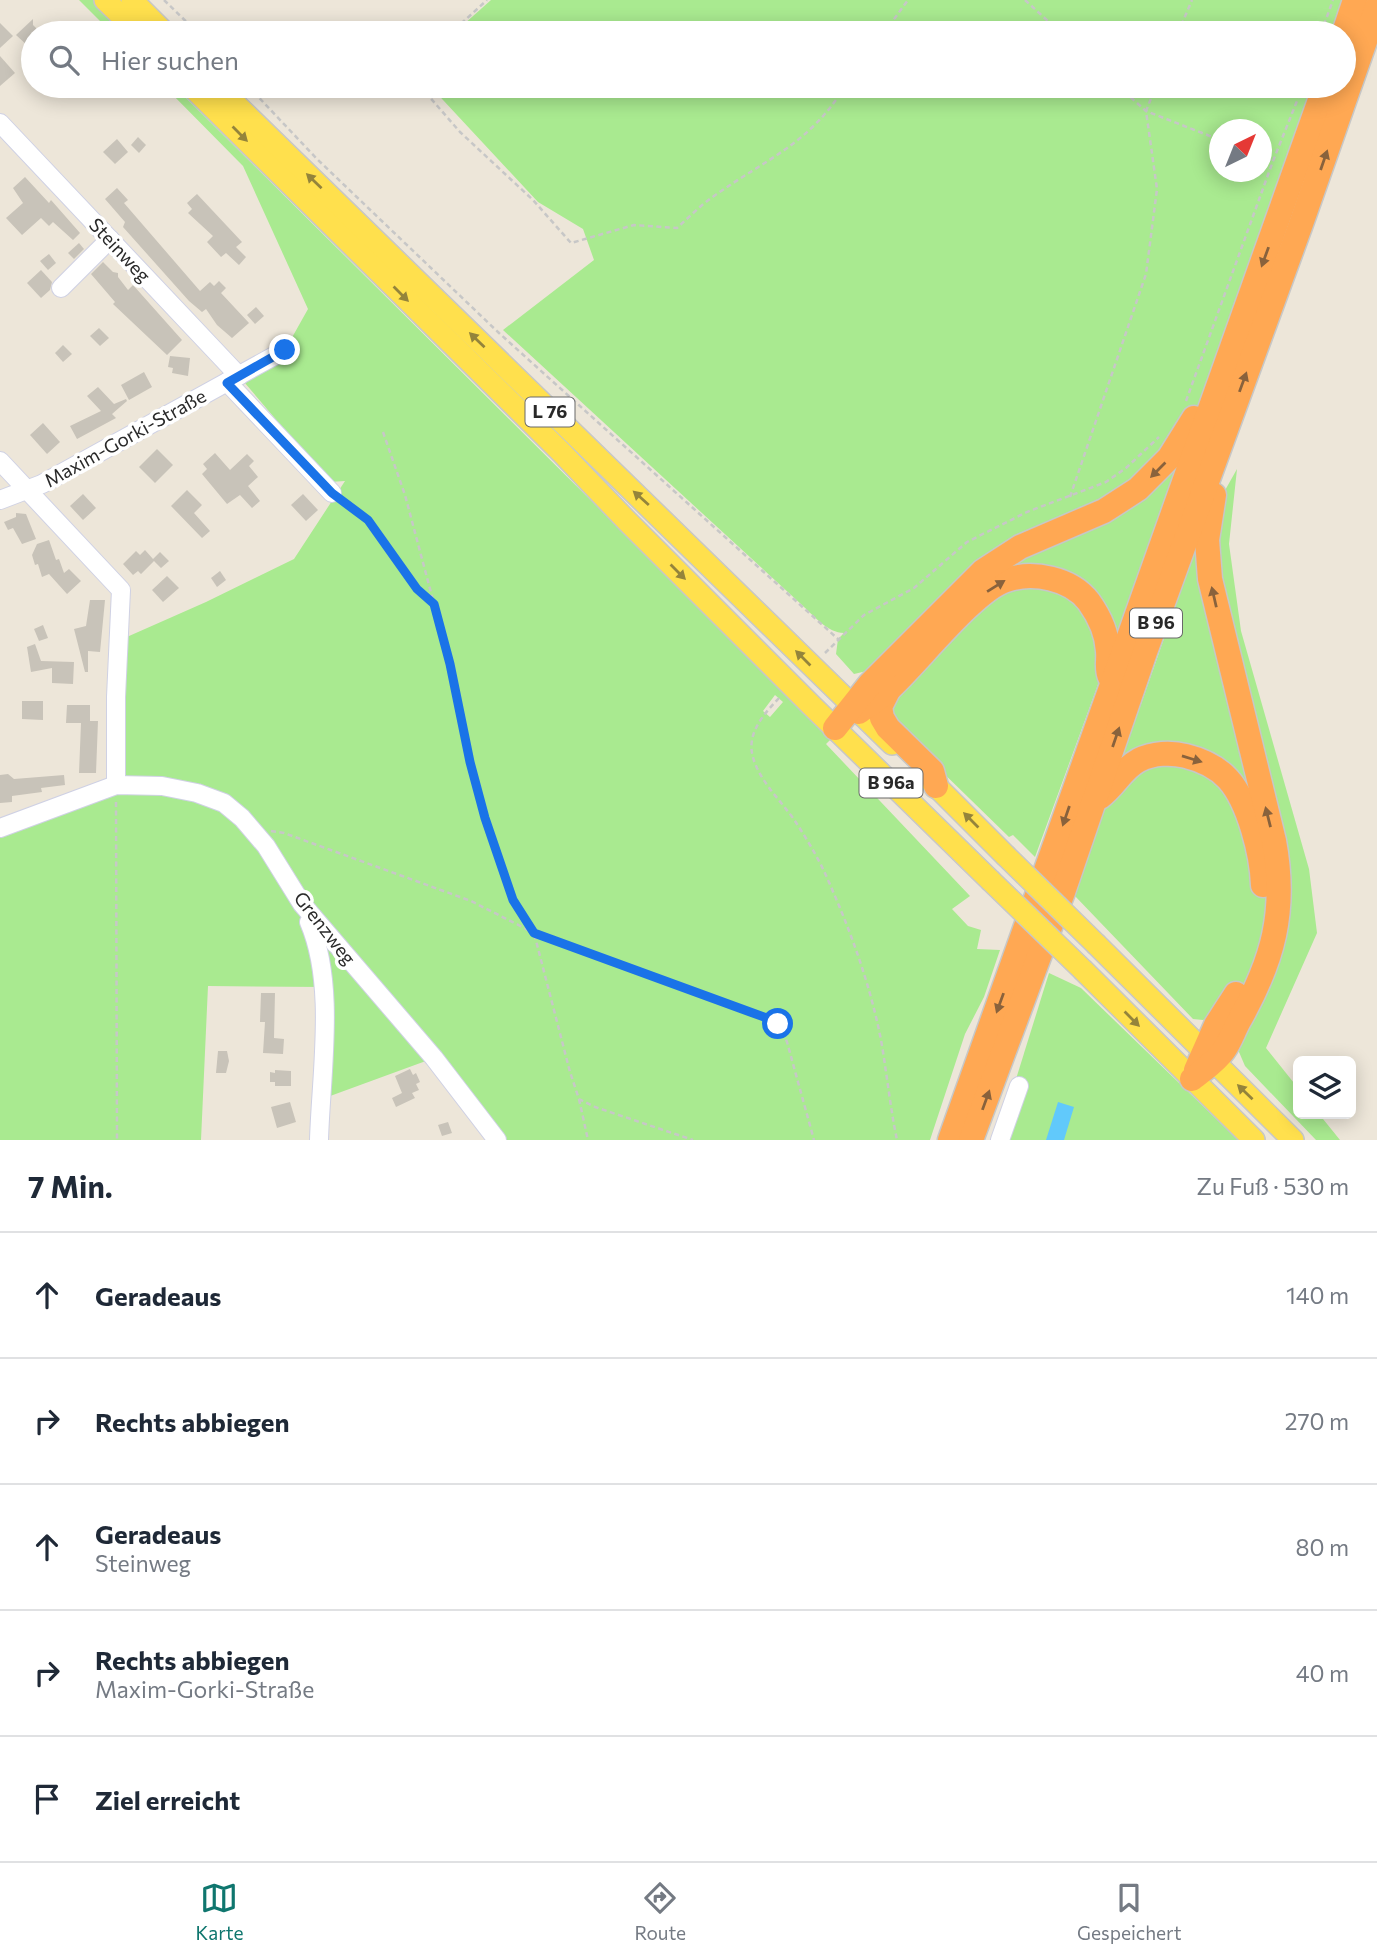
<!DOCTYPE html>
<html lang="de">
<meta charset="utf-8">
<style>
:root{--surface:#fff;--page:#f6f6f7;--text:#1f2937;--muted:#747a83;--line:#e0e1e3;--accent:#0f766e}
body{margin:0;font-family:Commissioner,sans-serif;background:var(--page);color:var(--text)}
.controls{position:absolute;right:21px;bottom:21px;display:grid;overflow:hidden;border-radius:10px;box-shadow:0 4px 18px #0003}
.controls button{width:63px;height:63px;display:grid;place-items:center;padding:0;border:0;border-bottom:2px solid var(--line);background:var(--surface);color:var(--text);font:35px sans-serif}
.compass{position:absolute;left:1209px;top:119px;width:63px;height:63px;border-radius:50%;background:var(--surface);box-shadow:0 4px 18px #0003;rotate:43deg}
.stop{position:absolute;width:21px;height:21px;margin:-16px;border:5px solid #1a73e8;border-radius:50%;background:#fff}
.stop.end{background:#1a73e8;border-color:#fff;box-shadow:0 2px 7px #0008}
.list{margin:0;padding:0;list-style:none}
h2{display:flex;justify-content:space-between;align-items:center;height:91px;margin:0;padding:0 28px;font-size:30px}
h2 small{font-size:23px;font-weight:400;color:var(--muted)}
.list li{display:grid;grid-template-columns:46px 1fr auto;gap:21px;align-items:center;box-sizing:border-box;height:126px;padding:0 28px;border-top:2px solid var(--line)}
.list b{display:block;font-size:26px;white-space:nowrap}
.list p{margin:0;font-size:23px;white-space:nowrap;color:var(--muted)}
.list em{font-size:23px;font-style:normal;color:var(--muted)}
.icon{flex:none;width:38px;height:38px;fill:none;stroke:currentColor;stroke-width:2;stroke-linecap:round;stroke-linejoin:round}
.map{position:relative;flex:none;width:1377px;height:1140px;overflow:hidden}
.search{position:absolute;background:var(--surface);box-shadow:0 4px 18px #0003;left:21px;right:21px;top:21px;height:77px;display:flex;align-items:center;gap:18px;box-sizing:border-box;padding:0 24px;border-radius:38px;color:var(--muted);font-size:26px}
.sheet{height:721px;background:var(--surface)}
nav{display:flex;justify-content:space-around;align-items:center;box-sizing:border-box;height:98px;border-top:2px solid var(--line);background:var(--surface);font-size:19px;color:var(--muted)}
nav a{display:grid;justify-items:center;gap:4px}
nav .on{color:var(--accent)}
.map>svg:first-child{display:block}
</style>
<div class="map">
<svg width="1377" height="1140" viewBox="0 0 1377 1140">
<rect width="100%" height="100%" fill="#ede6d9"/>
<g fill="#a9ea90" fill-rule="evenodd">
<polygon points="79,0 93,0 121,33 112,33"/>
<polygon points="491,0 1343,0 1331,33 454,33"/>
<path d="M164,86H174L831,739L826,744L970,896L952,909L968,926L981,930L977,949L1000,950L984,997L965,1034L930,1140H497L434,1058L322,1099L324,987L208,986L201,1140H0V828L115,785L120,640L206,602L294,559L345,481L329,482L239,376L285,350L308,309L243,166ZM775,695L783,702L770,717L763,711Z"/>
<path d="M430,86H1312L1165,501L1035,857L1013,835L1009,837L893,724L871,670L854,674L836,654L838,639L844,633C828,633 814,616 802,605L503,330L594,260L583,229L538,202ZM1220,130H1262V172H1220Z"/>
<polygon points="1237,469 1229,544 1241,631 1309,869 1317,933 1266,1048 1298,1088 1298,1114 1319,1114 1340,1140 1316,1140 1245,1066 1239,1052 1241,1037 1212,1016 1203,1020 1193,1019 1074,895 1201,533"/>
<polygon points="1049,973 1081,988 1238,1140 997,1140"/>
</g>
<polygon fill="#61c9fb" points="1058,1102 1074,1107 1064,1140 1046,1140"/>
<g fill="#c8c3b9">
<polygon points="33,19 33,25 41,33 33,33 33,41 28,46 16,35"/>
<polygon points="0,23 13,36 0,48"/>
<polygon points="0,56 15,73 0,86"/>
<polygon points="138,137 146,145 139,153 131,145"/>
<polygon points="117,139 128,152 115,164 103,152"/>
<polygon points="25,177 49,203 51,200 80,233 73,240 53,222 49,226 41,218 22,235 6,218 23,203 13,188"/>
<polygon points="117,188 128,200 124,203 200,291 210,282 214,286 219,281 226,288 221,293 249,323 232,338 217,325 206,309 202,312 189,301 123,227 125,222 105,199"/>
<polygon points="197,194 242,242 236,247 246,257 239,265 226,253 221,257 207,242 213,236 188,213 192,209 187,203"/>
<polygon points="79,243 84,249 74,259 68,253"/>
<polygon points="49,254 56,263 48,270 40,261"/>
<polygon points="103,262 113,272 118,273 118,277 128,290 133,285 182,340 167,355 113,304 115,302 91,274"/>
<polygon points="41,270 52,282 50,290 41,298 27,283"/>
<polygon points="256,307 264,316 255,324 247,315"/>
<polygon points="99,328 109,338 100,346 90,336"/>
<polygon points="63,345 72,354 63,362 55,353"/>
<polygon points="170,356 190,358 188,376 172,373 173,368 168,367"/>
<polygon points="144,372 152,387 129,400 121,385"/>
<polygon points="98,387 114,404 126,399 127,401 112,414 116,418 77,439 70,426 101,411 87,396"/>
<polygon points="43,423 60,442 47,454 30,435"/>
<polygon points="157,449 173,465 155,483 139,467"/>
<polygon points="215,453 230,470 247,454 254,461 249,466 258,477 248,486 260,501 252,508 240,495 227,504 202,474 207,469 203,464"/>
<polygon points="187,490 202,505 194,513 210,531 202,538 171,506"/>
<polygon points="83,494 96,508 83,520 70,506"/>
<polygon points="303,494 318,510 306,521 291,505"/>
<polygon points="16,513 26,514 36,539 22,544 13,528 8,530 4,522 16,517"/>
<polygon points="49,540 56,560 59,559 64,573 69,569 81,581 67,594 49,574 42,577 38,564 35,565 32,555 37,544"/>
<polygon points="145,550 153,559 160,552 169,561 161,568 154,561 141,574 138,571 133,575 123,564 136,551 140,555"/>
<polygon points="220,571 226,580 217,587 211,578"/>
<polygon points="167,576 179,588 163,602 152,590"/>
<polygon points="90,600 105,600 100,652 88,651 88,672 85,672 74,629 86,626"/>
<polygon points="43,625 48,638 39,641 34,629"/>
<polygon points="35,644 41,661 74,662 73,684 52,683 52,668 31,672 27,647"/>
<polygon points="22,701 43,701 43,720 22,719"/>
<polygon points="67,705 90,705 90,721 98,721 96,773 79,773 81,723 66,723"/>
<polygon points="8,774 14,779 64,775 65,785 41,788 42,792 12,796 12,802 0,803 0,775"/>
<polygon points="261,993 275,993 274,1038 284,1039 283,1054 263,1053 265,1022 260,1022"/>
<polygon points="218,1051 227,1051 229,1061 226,1073 216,1073"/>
<polygon points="410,1069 413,1075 416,1073 420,1082 416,1084 419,1090 412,1093 415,1098 396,1107 392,1098 402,1093 395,1076"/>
<polygon points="275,1070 291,1071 291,1086 275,1086 275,1082 270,1082 270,1072 275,1073"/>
<polygon points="290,1102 296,1122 277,1128 271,1107"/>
<polygon points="448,1122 452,1133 442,1136 438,1125"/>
</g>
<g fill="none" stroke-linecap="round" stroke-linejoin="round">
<g stroke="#cfd1e4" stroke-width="20">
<g id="minor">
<polyline points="0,123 239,376"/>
<polyline points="61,288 110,239"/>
<polyline points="227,382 332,493"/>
<polyline points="0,461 121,590 116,697 116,785"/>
<polyline points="0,500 42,484 285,350"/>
<polyline points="0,828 116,785 162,786 197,793 224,803 242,818 266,846 302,904 434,1058 497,1140"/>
<path d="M309,922C336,985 321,1072 319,1140"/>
<polyline points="1000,1140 1019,1086"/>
</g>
</g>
<g stroke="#c7c7c7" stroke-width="24">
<g id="major">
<polyline points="105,0 139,33"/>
<polyline points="132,0 165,33"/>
<polyline points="191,86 562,453 626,520 812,706 990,880"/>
<polyline points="217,86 892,744"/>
<polyline points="926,776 1005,855"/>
<polyline points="1097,945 1293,1140"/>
<polyline points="1084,971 1254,1140"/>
</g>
</g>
<g stroke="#c7c7c7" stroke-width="27">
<g id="highway">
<polyline points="1344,33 1355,0"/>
<polyline points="888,691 880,707 882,718 888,728 932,771 936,786"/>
<path d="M859,712C869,704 880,698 889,689C917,664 974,590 1006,580C1033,571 1071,578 1089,602C1099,616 1107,634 1108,651C1109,661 1106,669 1110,677"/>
<polyline points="835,728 870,684 983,571 1020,547 1104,511 1138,489 1169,458 1194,418"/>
<path d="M1100,797C1115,786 1122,769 1139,760C1153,753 1171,752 1186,756C1202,760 1217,767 1228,779C1249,802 1262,855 1263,885"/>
<polyline points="1196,1070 1216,1025 1236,994"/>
<path d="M1192,1079C1203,1070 1216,1062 1224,1050C1230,1042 1234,1030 1239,1021C1273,961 1287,911 1274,841L1210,579L1207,540L1214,495"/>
<polyline points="950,1140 1325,86"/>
<polyline points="971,1140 1063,892 1145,652 1301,224 1377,7"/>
</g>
</g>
<g stroke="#c7c7c7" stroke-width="2.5" stroke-dasharray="5 3.5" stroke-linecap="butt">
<polyline points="164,0 198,33"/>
<polyline points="1025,0 1061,33"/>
<polyline points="447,33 464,21 487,0"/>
<polyline points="884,33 908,0"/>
<polyline points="1178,33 1192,0"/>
<polyline points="1321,33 1333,0"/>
<polyline points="248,86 317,159 499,333 838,639"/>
<path d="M420,86L460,132L533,200L571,243L634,225L677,228C689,217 701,205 714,196C766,159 810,144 845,86"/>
<polyline points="1118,86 1146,111 1220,140"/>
<polyline points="1262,157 1271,160"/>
<polyline points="1186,401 1273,161 1303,86"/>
<polyline points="383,432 405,495 450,664 470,762 485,818 513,900 534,933 570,1072 579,1099 595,1107 693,1140"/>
<polyline points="1070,497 1146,274 1157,189 1146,111 1156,86"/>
<polyline points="343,502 368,520 417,589 433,603"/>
<polyline points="825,653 864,615 914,588 967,542 1027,512 1106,482 1126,468 1159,437"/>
<path d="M779,698C765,713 748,731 752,753C757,780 783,802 797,824C808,841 820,861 828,880C851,932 870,984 881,1040C887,1074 890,1107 897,1140"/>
<polyline points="116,802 117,1140"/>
<polyline points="271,831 284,833 471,901 540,936 772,1020 782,1030 787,1042 814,1140"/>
<polyline points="579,1099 588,1140"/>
</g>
<use href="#minor" stroke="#fff" stroke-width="18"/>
<use href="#major" stroke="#ffe04d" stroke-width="21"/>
<use href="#highway" stroke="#ffa853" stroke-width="24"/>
<g stroke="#c7c7c7" stroke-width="24" stroke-linecap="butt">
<g id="major-bridge">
<polyline points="1005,855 1097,945"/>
<polyline points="990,880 1084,971"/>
</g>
</g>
<use href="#major-bridge" stroke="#ffe04d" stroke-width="21"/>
</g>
<defs><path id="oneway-solid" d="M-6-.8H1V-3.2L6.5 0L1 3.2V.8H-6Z" transform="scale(1.75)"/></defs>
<g fill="#94843b">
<use href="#oneway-solid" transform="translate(240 134) rotate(45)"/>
<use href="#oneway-solid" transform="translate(314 181) rotate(-136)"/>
<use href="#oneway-solid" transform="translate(401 294) rotate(45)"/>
<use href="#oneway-solid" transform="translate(477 340) rotate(-136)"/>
<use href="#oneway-solid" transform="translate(641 498) rotate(-138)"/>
<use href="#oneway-solid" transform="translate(678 572) rotate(45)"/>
<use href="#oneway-solid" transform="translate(803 658) rotate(-135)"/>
<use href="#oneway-solid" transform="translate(971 820) rotate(-135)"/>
<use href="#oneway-solid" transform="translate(1132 1019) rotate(45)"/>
<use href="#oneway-solid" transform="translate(1245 1092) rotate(-136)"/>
</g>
<g fill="#89623c">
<use href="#oneway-solid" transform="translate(1324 160) rotate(-71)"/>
<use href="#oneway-solid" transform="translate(1265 257) rotate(110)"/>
<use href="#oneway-solid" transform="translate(1243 382) rotate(-70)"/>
<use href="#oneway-solid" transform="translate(1158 470) rotate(135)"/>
<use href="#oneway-solid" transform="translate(996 586) rotate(-32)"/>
<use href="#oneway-solid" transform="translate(1214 597) rotate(-103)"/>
<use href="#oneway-solid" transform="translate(1116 737) rotate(-71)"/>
<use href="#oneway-solid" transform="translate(1192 759) rotate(17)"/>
<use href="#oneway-solid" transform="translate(1066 816) rotate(109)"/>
<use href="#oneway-solid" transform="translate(1268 817) rotate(-104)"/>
<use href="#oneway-solid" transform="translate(1000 1003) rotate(110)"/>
<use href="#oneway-solid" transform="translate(986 1100) rotate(-70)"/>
</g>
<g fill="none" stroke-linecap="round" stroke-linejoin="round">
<polyline stroke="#1a73e8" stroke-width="9" points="285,350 227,383 332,493 368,520 417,589 434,604 450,664 470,762 485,818 513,900 534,933 772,1020 778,1024"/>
</g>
<g text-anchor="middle" stroke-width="7" stroke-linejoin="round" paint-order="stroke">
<g fill="#fff" stroke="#696969" stroke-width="2">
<rect x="525.5" y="397.5" width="49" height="29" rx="5"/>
<rect x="1130" y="608.5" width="52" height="29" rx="5"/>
<rect x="859.5" y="768.5" width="63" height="29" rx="5"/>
</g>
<g font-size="18" font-weight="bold" fill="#292929">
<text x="550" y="418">L 76</text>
<text x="1156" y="629">B 96</text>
<text x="891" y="789">B 96a</text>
</g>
<g font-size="19" fill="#292929" stroke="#fff">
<text transform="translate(120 250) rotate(47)" y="7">Steinweg</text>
<text transform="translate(125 438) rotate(-29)" y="7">Maxim-Gorki-Straße</text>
<text transform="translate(325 928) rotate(52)" y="7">Grenzweg</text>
</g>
</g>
</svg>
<div class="controls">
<button><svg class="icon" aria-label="layers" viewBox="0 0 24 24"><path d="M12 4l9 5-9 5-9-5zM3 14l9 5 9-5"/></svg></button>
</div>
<svg class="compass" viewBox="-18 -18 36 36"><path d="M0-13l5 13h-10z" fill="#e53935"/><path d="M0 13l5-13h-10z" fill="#747a83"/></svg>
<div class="stop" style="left:778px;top:1024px"></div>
<div class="stop end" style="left:285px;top:350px"></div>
<div class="search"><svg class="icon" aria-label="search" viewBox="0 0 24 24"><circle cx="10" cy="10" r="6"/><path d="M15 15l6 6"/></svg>Hier suchen</div>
</div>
<section class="sheet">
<h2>7 Min.<small>Zu Fuß · 530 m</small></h2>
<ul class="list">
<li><svg class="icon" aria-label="ahead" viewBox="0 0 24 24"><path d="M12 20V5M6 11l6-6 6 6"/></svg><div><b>Geradeaus</b></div><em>140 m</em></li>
<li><svg class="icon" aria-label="right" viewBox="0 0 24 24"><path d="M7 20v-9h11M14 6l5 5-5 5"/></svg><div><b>Rechts abbiegen</b></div><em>270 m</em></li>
<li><svg class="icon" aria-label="ahead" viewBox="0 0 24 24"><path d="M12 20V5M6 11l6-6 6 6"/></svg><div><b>Geradeaus</b><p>Steinweg</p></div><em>80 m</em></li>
<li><svg class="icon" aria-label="right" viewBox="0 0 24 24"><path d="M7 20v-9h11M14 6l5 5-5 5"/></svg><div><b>Rechts abbiegen</b><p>Maxim-Gorki-Straße</p></div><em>40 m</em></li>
<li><svg class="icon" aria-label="arrive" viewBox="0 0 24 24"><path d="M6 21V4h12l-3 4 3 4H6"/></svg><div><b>Ziel erreicht</b></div></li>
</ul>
</section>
<nav>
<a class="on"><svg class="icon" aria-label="map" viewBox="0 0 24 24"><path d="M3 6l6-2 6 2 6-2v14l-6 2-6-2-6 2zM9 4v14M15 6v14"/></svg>Karte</a>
<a><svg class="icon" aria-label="directions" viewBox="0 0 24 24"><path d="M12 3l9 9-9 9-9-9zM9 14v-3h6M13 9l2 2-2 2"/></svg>Route</a>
<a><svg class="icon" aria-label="saved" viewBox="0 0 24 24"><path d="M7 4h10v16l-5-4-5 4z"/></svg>Gespeichert</a>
</nav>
